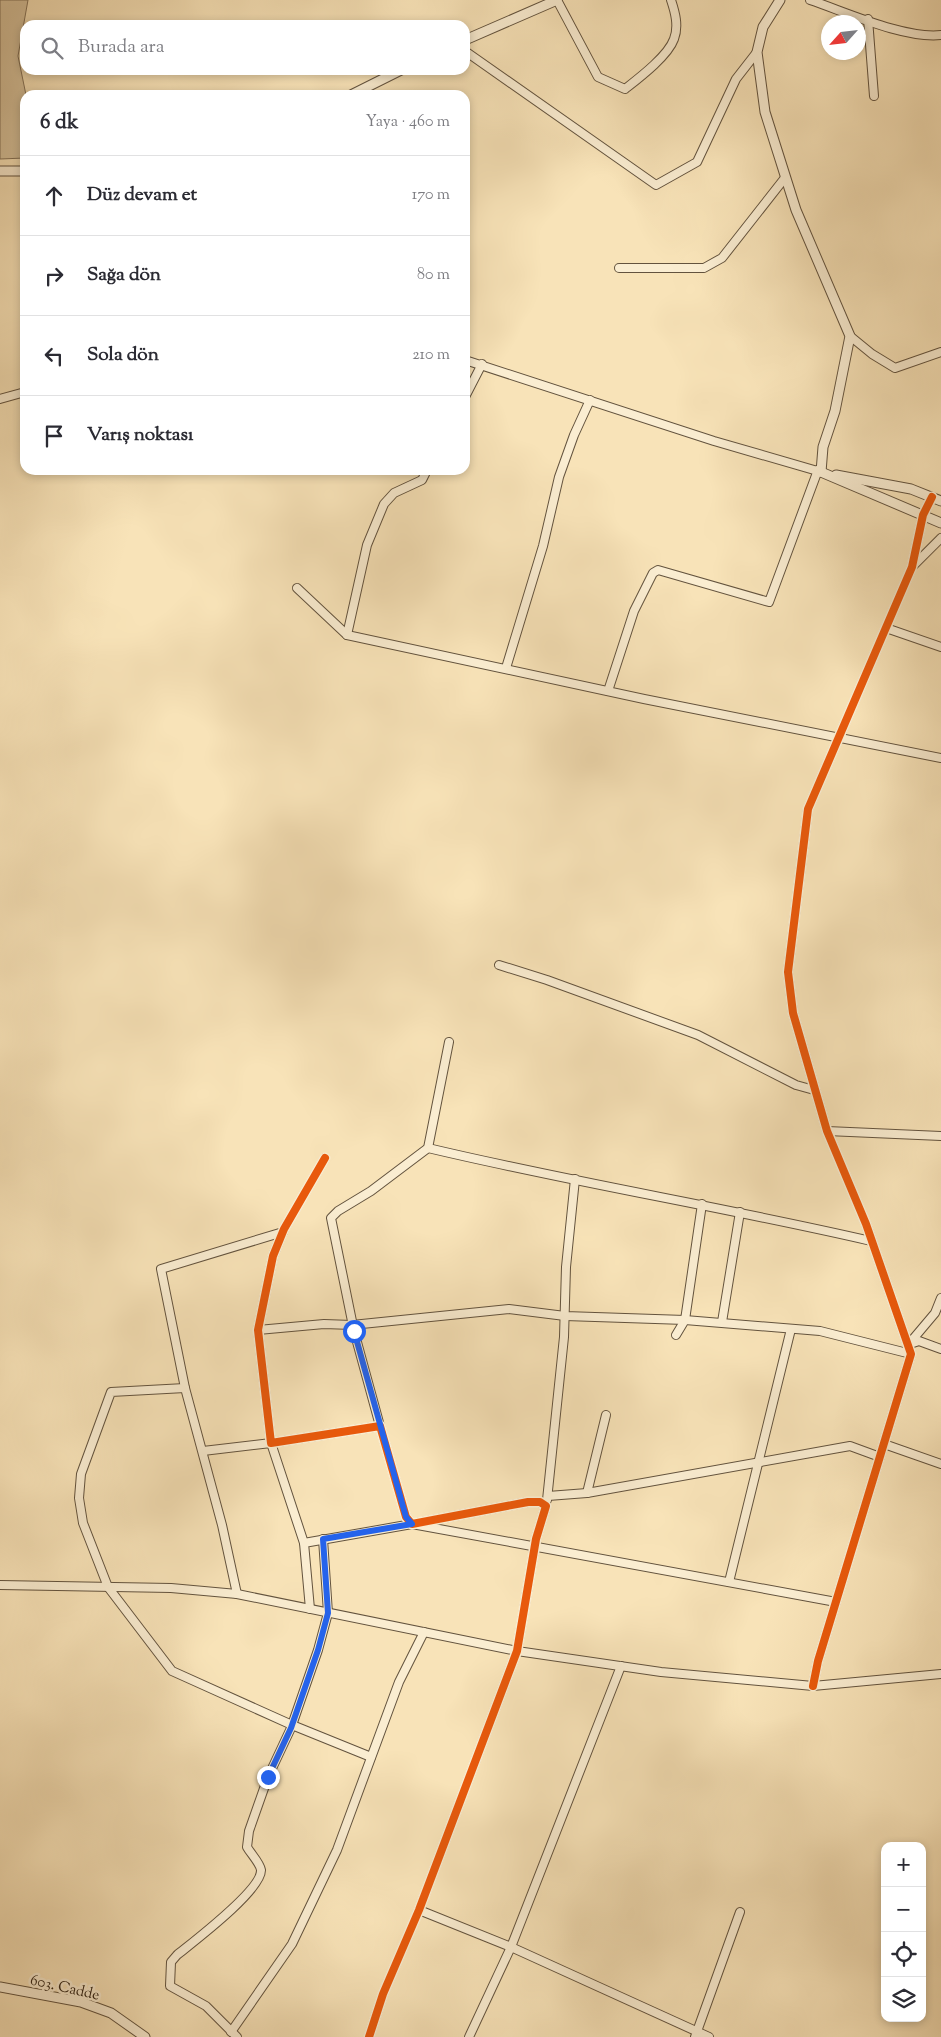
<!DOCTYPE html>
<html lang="tr">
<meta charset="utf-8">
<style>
:root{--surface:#fff;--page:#f2f2f3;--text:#2b2b33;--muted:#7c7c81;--line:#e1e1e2}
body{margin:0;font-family:"Sorts Mill Goudy",serif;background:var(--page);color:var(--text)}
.controls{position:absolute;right:15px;bottom:15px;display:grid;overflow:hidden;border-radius:10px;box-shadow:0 2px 8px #0003}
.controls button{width:45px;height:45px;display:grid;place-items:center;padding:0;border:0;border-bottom:1px solid var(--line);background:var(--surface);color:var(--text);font:25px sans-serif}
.compass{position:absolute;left:821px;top:15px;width:45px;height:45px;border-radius:50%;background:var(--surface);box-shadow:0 2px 8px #0003;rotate:243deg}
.stop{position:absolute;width:15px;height:15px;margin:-11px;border:4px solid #2563eb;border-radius:50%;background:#fff}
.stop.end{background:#2563eb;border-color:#fff;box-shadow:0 1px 5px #0008}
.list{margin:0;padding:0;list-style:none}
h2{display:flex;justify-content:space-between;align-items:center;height:65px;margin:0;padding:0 20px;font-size:21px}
h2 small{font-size:16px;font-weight:400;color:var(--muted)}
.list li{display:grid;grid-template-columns:32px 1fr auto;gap:15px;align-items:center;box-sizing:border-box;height:80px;padding:0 20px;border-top:1px solid var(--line)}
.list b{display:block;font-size:19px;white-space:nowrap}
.list em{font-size:16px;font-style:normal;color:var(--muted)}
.icon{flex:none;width:28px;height:28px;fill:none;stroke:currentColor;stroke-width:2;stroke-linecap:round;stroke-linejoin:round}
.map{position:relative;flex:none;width:941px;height:2037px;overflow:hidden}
.search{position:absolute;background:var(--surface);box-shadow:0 2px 8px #0003;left:20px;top:20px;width:450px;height:55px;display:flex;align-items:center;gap:12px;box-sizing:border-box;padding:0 18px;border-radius:15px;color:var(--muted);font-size:19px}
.panel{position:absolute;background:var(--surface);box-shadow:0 2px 8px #0003;left:20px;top:90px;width:450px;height:385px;border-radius:15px}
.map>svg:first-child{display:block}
</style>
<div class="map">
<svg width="941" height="2037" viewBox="0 0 941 2037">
<rect width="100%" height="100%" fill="#f8e3b8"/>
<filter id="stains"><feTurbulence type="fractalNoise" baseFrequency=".004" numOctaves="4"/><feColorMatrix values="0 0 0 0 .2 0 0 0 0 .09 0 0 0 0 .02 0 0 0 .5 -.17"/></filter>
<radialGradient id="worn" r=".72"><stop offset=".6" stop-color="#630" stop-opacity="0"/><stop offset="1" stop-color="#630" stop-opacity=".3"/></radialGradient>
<polygon fill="#d6c29c" stroke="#847258" points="0,0 28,0 18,56 26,95 25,158 0,159"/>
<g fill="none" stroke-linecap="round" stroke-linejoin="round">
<g stroke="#63533e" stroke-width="10">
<g id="minor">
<path d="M557,0L598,77L625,89C639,78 668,56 674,39C679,26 675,12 671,0"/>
<path d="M810,0C846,12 904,39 941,35"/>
<polyline points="868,19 874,96"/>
<polyline points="465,51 656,185 697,162 736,79 757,52"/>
<polyline points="619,268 704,268 722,258 784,179"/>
<polyline points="850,336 872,354 895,368 941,352"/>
<polyline points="465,360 714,441 821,472"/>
<polyline points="465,397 482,364"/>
<polyline points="0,399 25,392"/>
<polyline points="912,567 941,538"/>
<polyline points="297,588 347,635 644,699 941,758"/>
<polyline points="886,628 941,647"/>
<polyline points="347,635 367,545 384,504 394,493 422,480 427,470"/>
<polyline points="506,668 543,546 559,477 574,435 590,400"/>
<polyline points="608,691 634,611 653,573 658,570 769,602 818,470"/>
<polyline points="499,965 547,980 698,1035 796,1085 814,1090"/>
<polyline points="827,1131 941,1136"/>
<path d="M428,1148C575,1183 724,1207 871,1241"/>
<polyline points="325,1158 284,1229 273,1256 258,1330 271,1443 380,1426 406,1517 412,1524 528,1502 540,1502 546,1506 536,1539 517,1651 419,1910 383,1994 369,2037"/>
<polyline points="722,1322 740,1212"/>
<polyline points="258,1330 324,1324 352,1325 509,1309 565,1316 685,1320 702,1204"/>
<polyline points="676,1335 685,1320 820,1331 911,1354"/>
<polyline points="910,1344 919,1341 941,1349"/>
<polyline points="908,1345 935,1313 941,1298"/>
<polyline points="185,1388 161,1269 283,1232"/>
<polyline points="380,1426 354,1331 331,1218 338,1211 371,1191 428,1148 449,1042"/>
<polyline points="884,1444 941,1464"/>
<polyline points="203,1451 271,1443 304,1543"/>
<polyline points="587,1493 606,1415"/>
<polyline points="548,1496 587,1493 850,1446 880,1457"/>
<polyline points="547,1500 564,1337 566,1267 575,1179"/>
<polyline points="729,1582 791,1329"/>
<polyline points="0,1585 171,1588 237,1594 517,1651 661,1672 813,1686 941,1674"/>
<polyline points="237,1594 222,1525 185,1388 111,1392 81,1474 79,1498 83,1523 108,1587 172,1671 292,1725 371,1757"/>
<polyline points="310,1609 304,1543 412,1524 836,1602"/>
<polyline points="813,1686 818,1661 911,1354 866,1224 827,1131 793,1013 788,972 808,809 912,567 923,515 932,497"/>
<polyline points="419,1910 511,1947 709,2037"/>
<polyline points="231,2032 292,1944 337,1850 399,1682 424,1632"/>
<path d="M237,2037L206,2006L170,1986L171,1962L177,1955C193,1942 262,1890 261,1870C260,1863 251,1854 247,1847L249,1831L268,1777L291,1728L318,1650L328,1613L323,1539"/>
<polyline points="469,2037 511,1947 621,1666"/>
<polyline points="695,2037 740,1912"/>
</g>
</g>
<g stroke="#63533e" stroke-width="11">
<g id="tertiary">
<polyline points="780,0 763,27 757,52 765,112 796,210 850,336 835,411 823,447 821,472"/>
<polyline points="465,40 557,0"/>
<polyline points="351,95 401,70"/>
<polyline points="0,171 25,171"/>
<polyline points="821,472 941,523"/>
<polyline points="836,475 911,489 941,501"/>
<polyline points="0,1987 81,2002 111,2013 145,2037"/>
</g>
</g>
<use href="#minor" stroke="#faedd1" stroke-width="8"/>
<use href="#tertiary" stroke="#faedd1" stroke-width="9"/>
<g stroke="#faedd1" stroke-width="11">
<g id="cycleway">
<polyline points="325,1158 284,1229 273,1256 258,1330 271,1443 380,1426 406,1517 412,1524 528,1502 540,1502 546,1506 536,1539 517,1651 419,1910 383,1994 369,2037"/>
<polyline points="813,1686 818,1661 911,1354 866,1224 827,1131 793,1013 788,972 808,809 912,567 923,515 932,497"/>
</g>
</g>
<use href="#cycleway" stroke="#e8590c" stroke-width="8"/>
</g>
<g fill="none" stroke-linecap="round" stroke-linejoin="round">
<polyline stroke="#2563eb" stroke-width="6" points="268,1777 291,1728 318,1650 328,1613 323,1539 412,1524 406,1517 354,1331"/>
</g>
<g text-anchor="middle" stroke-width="5" stroke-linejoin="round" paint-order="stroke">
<g font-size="15" fill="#312315" stroke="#faedd1">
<text transform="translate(65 1987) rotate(13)" y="5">603. Cadde</text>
</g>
</g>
<rect width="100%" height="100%" filter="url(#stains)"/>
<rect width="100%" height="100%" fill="url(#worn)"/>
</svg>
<div class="controls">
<button>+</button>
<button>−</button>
<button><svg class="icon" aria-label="locate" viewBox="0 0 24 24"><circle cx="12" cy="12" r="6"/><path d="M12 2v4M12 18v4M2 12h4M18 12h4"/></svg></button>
<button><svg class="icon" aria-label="layers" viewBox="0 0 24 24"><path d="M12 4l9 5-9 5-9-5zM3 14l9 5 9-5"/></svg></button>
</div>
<svg class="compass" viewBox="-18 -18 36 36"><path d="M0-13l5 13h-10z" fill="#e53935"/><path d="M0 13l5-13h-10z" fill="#7c7c81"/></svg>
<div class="stop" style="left:354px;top:1331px"></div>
<div class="stop end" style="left:268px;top:1777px"></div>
<div class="search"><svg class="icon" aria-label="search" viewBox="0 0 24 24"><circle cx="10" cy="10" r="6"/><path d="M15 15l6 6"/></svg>Burada ara</div>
<section class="panel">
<h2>6 dk<small>Yaya · 460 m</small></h2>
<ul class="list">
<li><svg class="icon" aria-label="ahead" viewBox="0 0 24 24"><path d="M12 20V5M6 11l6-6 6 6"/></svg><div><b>Düz devam et</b></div><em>170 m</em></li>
<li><svg class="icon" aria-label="right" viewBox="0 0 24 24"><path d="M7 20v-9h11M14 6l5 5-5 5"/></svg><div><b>Sağa dön</b></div><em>80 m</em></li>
<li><svg class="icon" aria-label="left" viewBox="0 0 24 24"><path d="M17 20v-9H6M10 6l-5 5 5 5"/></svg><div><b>Sola dön</b></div><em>210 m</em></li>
<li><svg class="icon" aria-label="arrive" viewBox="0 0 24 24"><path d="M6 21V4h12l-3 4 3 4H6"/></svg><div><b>Varış noktası</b></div></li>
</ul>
</section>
</div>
